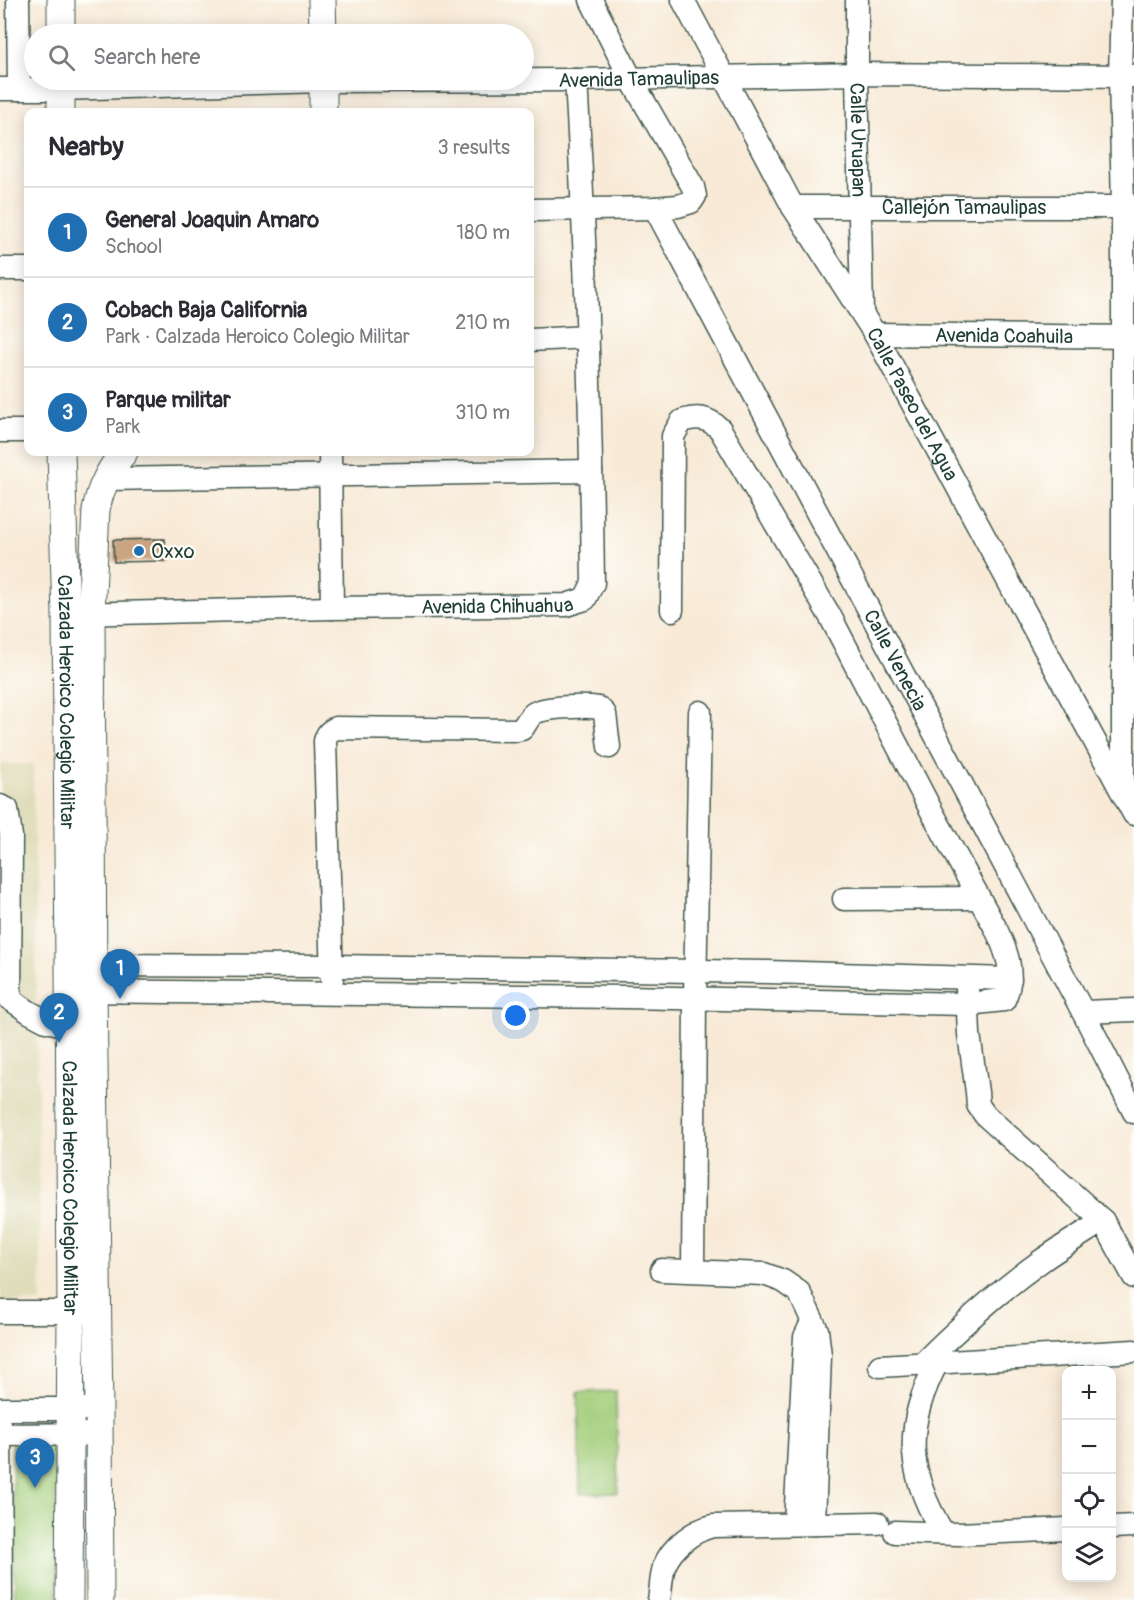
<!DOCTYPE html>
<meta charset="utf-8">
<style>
:root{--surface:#fff;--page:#f7f7f7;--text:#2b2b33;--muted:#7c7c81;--line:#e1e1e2;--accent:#1f6fb2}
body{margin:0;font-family:Pangolin,sans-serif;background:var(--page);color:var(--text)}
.controls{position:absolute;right:18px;bottom:18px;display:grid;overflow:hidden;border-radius:12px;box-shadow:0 3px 15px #0003}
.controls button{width:54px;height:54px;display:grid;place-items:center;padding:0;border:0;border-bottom:2px solid var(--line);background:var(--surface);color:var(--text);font:30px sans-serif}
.you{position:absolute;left:516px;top:1016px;width:21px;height:21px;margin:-15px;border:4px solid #fff;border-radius:50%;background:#1a73e8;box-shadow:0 0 0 9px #1a73e833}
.badge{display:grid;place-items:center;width:39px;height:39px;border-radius:50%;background:var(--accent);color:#fff;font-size:20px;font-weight:700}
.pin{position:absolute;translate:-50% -50px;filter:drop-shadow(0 2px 3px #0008)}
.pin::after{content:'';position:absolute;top:32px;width:21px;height:18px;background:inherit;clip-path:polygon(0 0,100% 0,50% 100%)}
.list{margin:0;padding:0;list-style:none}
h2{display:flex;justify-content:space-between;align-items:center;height:78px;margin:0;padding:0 24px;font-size:26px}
h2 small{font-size:20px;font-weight:400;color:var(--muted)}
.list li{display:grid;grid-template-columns:39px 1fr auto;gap:18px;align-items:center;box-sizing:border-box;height:90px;padding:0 24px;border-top:2px solid var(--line)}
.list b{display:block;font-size:22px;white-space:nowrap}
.list p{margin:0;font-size:20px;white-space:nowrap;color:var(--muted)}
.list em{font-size:20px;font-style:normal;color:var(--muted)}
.icon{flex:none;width:33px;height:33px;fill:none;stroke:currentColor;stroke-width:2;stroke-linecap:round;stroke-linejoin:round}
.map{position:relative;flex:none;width:1134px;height:1600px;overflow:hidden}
.search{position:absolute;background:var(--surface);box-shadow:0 3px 15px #0003;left:24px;top:24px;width:510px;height:66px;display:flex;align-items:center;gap:15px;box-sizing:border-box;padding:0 21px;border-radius:33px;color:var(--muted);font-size:22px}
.panel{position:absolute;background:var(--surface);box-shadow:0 3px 15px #0003;left:24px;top:108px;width:510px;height:348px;border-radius:12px}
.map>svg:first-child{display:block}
</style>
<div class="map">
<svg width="1134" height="1600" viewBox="0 0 1134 1600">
<rect width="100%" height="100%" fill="#fdfcf7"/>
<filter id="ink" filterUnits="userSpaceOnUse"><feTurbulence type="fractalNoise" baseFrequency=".0167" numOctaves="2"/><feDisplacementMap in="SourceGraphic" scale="12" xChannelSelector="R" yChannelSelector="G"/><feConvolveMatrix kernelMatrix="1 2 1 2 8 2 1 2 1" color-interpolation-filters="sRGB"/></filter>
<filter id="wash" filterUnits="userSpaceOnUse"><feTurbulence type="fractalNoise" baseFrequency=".008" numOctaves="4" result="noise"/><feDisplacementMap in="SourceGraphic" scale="24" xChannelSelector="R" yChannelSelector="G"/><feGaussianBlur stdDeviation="1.35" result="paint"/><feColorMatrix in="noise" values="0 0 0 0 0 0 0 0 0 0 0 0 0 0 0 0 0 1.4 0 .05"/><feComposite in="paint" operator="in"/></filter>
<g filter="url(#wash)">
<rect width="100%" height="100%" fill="#f8ead7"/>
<polygon fill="#e0ddbb" points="0,764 33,764 41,1302 0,1303"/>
<g fill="#a0cc78" stroke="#608456" stroke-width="1.5">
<polygon points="616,1391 618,1493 580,1494 578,1392"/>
<polygon points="12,1443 56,1444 57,1600 15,1600"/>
</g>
<g id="blocks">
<polygon fill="#cba482" points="165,539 165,561 114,562 113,540"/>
</g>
</g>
<g filter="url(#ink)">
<use href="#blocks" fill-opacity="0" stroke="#40574c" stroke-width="1.5"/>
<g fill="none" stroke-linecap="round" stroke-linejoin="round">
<g stroke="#40574c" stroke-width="25">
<g id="minor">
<polyline points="18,0 19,89"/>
<path id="s1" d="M683,0L793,207L875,334L1134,814"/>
<path id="s2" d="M857,0V74L862,313"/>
<polyline points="1122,0 1120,76 1123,207 1123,790"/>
<path id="s3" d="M0,89H61L323,81L576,80L857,74L1134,76"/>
<path id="s4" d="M793,207H1134"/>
<path id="s5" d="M655,208L1083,1012L1134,1112"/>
<polyline points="530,210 655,208 678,206 691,202 695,196 693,187 631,79 591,0"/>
<polyline points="0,269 28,269"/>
<path id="s6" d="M875,334L1134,337"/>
<polyline points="530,340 588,337"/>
<polyline points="0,431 28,431"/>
<polyline points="330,452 332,608"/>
<polyline points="105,479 591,471"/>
<path id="s7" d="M74,614L332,608L566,605L585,599L593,583C591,415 586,248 576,80"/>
<polyline points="0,806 7,809 11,836 10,999"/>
<polyline points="844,899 978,898"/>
<polyline points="76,965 332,966 768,972 1010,979"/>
<path d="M332,980L325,741C327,734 329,731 336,728L517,730L522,729C526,724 528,718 533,714C544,706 586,706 599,708L605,714L609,747"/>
<polyline points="967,989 969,1034 977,1092 978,1105 985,1115 1103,1221 1134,1277"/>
<path d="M76,991L625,997L967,1004L1004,1000C1016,974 1007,951 995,927L932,812L830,616L720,429C707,417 698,416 682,421L673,436L672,610"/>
<polyline points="0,992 29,1012 46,1021 69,1026"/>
<polyline points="1083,1012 1134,1010"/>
<polyline points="662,1270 764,1274 783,1281 799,1292 817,1330 820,1355 814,1524"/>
<polyline points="693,1270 695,998 700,712"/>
<polyline points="0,1312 88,1312"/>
<path d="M937,1363C904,1426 906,1472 943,1533"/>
<path d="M922,1364C959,1327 998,1292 1041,1261C1061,1247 1082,1234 1103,1221"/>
<polyline points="880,1366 1134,1351"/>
<polyline points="0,1409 99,1409"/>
<polyline points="0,1426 1,1600"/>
<polyline points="0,1435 99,1434"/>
<polyline points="795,1524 804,1354 805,1337 812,1322"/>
<polyline points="1112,1527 1134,1526"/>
<polyline points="895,1532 958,1534 1066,1529"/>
<path d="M659,1600C661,1589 661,1577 664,1567C671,1547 694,1530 713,1526L877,1523"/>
</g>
</g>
<g stroke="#40574c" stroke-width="29">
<g id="major">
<polyline points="322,0 323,34"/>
<polyline points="61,34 61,0"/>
<polyline points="323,80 323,112"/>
<polyline points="61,112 61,80"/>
<path id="s8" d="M61,452L66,614L69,965L71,1313L69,1600"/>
<path d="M100,1600L99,1409L93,991L91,614L96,510C100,488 110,469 124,452"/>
</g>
</g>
<use href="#minor" stroke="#fff" stroke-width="22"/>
<use href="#major" stroke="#fff" stroke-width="27"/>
</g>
</g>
<circle fill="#1f6fb2" stroke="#fdfcf7" stroke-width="2" cx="139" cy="551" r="6"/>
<g text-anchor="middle" stroke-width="4.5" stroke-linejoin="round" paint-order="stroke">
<g font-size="20" fill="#1f3d34" stroke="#fdfcf7">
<text dy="7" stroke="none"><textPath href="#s3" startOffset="639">Avenida Tamaulipas</textPath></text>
<text dy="7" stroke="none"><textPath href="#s2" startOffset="140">Calle Uruapan</textPath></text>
<text dy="7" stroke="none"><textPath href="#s4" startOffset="171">Callejón Tamaulipas</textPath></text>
<text dy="7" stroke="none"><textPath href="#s6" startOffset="129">Avenida Coahuila</textPath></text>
<text dy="7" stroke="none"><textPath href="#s1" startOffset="465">Calle Paseo del Agua</textPath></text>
<text dy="7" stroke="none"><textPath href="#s7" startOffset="423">Avenida Chihuahua</textPath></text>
<text dy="7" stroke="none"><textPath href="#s5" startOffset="512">Calle Venecia</textPath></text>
<text dy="7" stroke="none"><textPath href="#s8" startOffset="250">Calzada Heroico Colegio Militar</textPath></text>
<text dy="7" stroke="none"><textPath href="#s8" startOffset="736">Calzada Heroico Colegio Militar</textPath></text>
</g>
<g font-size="20" fill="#1f3d34" stroke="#fdfcf7" text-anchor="start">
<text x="151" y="558">Oxxo</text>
</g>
</g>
</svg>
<div class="controls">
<button>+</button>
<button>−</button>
<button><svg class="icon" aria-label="locate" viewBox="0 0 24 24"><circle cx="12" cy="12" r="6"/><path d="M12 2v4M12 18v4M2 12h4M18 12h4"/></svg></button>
<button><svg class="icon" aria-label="layers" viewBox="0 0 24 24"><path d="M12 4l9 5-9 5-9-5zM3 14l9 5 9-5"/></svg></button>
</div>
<div class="you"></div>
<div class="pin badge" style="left:120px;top:999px">1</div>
<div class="pin badge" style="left:59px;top:1043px">2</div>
<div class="pin badge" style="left:35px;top:1488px">3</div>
<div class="search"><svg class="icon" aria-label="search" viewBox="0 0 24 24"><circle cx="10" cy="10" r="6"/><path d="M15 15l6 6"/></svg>Search here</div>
<section class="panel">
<h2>Nearby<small>3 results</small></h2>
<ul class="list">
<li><span class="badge">1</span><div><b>General Joaquin Amaro</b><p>School</p></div><em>180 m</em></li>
<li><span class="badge">2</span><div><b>Cobach Baja California</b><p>Park · Calzada Heroico Colegio Militar</p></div><em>210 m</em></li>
<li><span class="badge">3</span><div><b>Parque militar</b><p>Park</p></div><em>310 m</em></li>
</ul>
</section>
</div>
